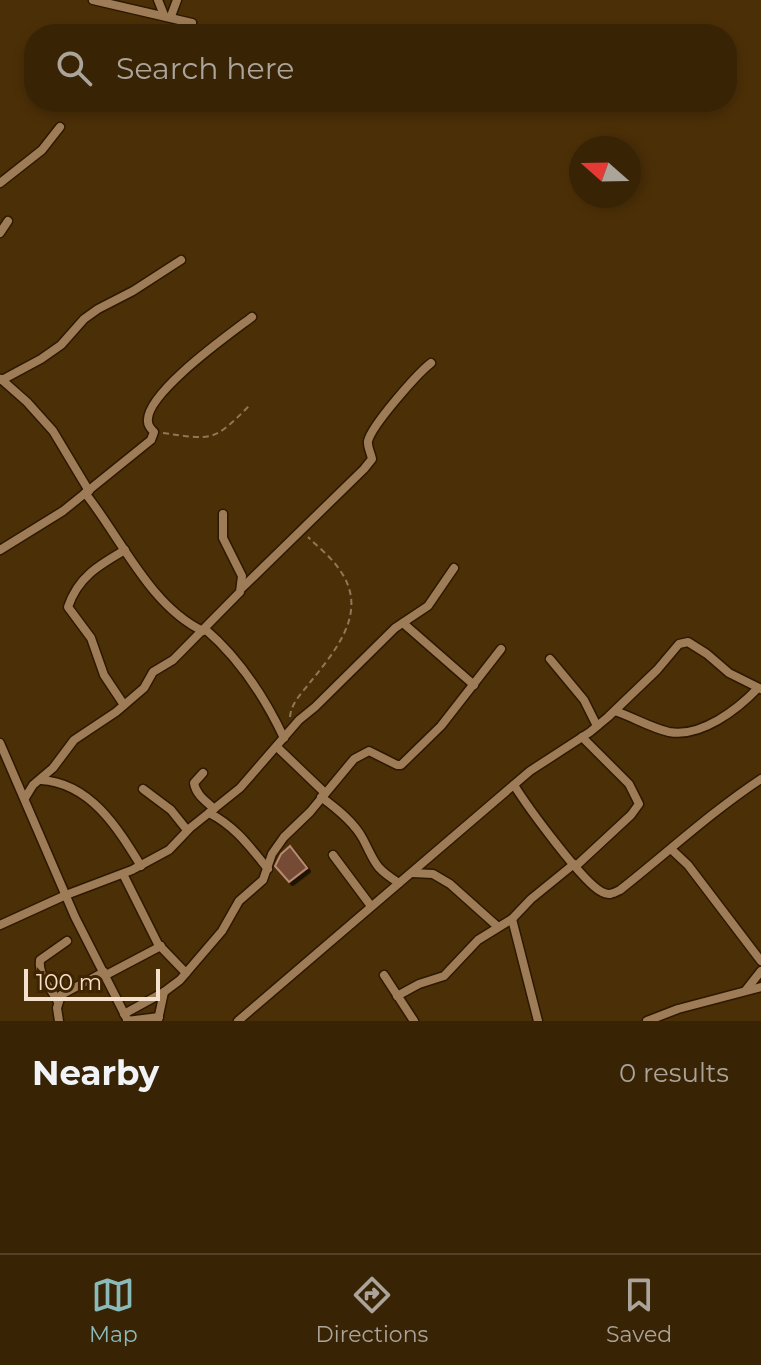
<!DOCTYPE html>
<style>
:root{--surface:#382305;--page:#432f13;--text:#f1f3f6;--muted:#aba49a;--line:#524027;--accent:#8bbbb9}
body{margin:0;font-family:Montserrat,sans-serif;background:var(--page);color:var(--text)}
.compass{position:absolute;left:569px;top:136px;width:72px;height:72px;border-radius:50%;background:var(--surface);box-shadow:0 4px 12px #0003;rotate:290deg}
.scale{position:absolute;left:24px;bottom:20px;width:136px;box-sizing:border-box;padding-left:8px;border:4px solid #f3e1cd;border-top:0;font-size:22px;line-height:28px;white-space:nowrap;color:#f3e1cd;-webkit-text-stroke:6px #402400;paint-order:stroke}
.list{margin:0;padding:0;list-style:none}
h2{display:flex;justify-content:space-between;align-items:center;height:104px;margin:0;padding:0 32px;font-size:34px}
h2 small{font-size:26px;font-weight:400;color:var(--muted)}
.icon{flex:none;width:44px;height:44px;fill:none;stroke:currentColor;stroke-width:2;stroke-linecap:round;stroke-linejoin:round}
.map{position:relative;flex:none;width:761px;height:1021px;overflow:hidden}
.search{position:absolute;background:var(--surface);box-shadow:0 4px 12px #0003;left:24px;right:24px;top:24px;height:88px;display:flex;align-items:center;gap:20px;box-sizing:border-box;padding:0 28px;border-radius:32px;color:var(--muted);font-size:30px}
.sheet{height:232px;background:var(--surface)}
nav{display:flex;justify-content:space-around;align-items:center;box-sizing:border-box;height:112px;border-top:2px solid var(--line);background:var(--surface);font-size:22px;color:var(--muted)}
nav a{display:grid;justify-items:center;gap:4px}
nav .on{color:var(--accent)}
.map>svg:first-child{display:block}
</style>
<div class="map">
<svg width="761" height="1021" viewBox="0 0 761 1021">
<defs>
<filter id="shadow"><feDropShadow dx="3.5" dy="3.5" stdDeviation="0" flood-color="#0009"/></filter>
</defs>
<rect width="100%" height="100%" fill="#4b2f07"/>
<polygon fill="#754c35" stroke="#b88b72" stroke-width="2" filter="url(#shadow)" points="290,846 307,868 289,882 275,866 281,854"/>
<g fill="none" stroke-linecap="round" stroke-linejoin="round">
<g stroke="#2d1800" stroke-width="11">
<g id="street">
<polyline points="93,0 192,23"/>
<polyline points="158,0 164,15"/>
<polyline points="171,16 177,0"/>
<polyline points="0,183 42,150 60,127"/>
<polyline points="0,233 8,221"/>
<polyline points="1,379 27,402 53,431 89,491"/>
<polyline points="2,380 41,359 61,345 84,319 98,309 133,291 181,260"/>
<path d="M85,493C121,538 150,606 203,631"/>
<path d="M0,550L63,511L151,440L154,432C152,430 148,425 148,422C144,394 231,333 252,317"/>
<path d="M242,588L364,469L372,459C371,453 367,447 368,441C372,425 417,374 431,363"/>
<polyline points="403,623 474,685"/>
<path d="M205,629C239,658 265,698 284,738"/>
<polyline points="550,659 584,700 597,726"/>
<path d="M124,705L104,675L91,638L68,607C78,577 99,565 125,550"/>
<path d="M615,711C633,717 651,728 669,732C701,738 738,709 758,688"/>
<polyline points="0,743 75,917 128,1021"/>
<polyline points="277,747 325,793"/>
<path d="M203,773L194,783C196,795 206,801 214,809"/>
<path d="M41,780C90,783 117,827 141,866"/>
<path d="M514,785C527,806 583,883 602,892C609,896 614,893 620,890C667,853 711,812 761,779"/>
<polyline points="143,789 171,810 187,830"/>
<path d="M321,797C336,808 354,822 363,839C376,864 374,867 399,883"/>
<polyline points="25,798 33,785 53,768 74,740 116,712 144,688 153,672 173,660 240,592 242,576 223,538 223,514"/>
<path d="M209,813C235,826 250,847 268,869"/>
<polyline points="672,850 688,865 761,961"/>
<polyline points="333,855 371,906"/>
<polyline points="576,866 631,815 639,804 629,784 582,737"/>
<polyline points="412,873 433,874 450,884 497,926"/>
<polyline points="123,874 158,944 186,973"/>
<polyline points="0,925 66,895 132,870 169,850 190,828 240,788 299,720 315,707 395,628 428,606 454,568"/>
<polyline points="106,975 161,946"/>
<polyline points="384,975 414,1021"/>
<polyline points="746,990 761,971"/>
<polyline points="397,996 419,984 444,976 478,940 512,919"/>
<path d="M58,1002C51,988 38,976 40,960L67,941"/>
<polyline points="124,1014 164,992 180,980 222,931 239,901 263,880 272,854 284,837 310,812 354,759 369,751 397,765 401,765 441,726 501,649"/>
<polyline points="158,1020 164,992"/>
<polyline points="59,1021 57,1008 61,995 104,972"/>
<polyline points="127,1021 159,1017"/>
<polyline points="238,1021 530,771 590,732 608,717 657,670 679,644 688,642 707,654 729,673 761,689"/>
<polyline points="538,1021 512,919 531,899 574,864"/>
<polyline points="647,1021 678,1009 761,987"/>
</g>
</g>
<g stroke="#8f7758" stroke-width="2" stroke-dasharray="6 4" stroke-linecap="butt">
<path d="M163,433C213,440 213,442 249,406"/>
<path d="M290,717C291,704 300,695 308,685C334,652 371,612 339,569C331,557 318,547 308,537"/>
</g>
<use href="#street" stroke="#9d7c57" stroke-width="8"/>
</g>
</svg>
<svg class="compass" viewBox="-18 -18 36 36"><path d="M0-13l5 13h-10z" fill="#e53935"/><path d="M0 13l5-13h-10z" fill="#aba49a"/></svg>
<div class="scale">100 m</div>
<div class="search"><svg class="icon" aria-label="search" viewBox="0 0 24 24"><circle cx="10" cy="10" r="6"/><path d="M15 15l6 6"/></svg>Search here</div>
</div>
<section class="sheet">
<h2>Nearby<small>0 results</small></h2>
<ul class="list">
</ul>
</section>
<nav>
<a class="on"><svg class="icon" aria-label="map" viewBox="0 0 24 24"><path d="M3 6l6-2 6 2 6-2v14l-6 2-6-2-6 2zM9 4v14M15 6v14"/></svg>Map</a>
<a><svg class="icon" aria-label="directions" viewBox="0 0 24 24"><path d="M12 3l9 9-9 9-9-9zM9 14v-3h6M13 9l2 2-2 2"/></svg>Directions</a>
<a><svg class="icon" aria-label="saved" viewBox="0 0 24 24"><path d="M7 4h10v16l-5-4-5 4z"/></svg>Saved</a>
</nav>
